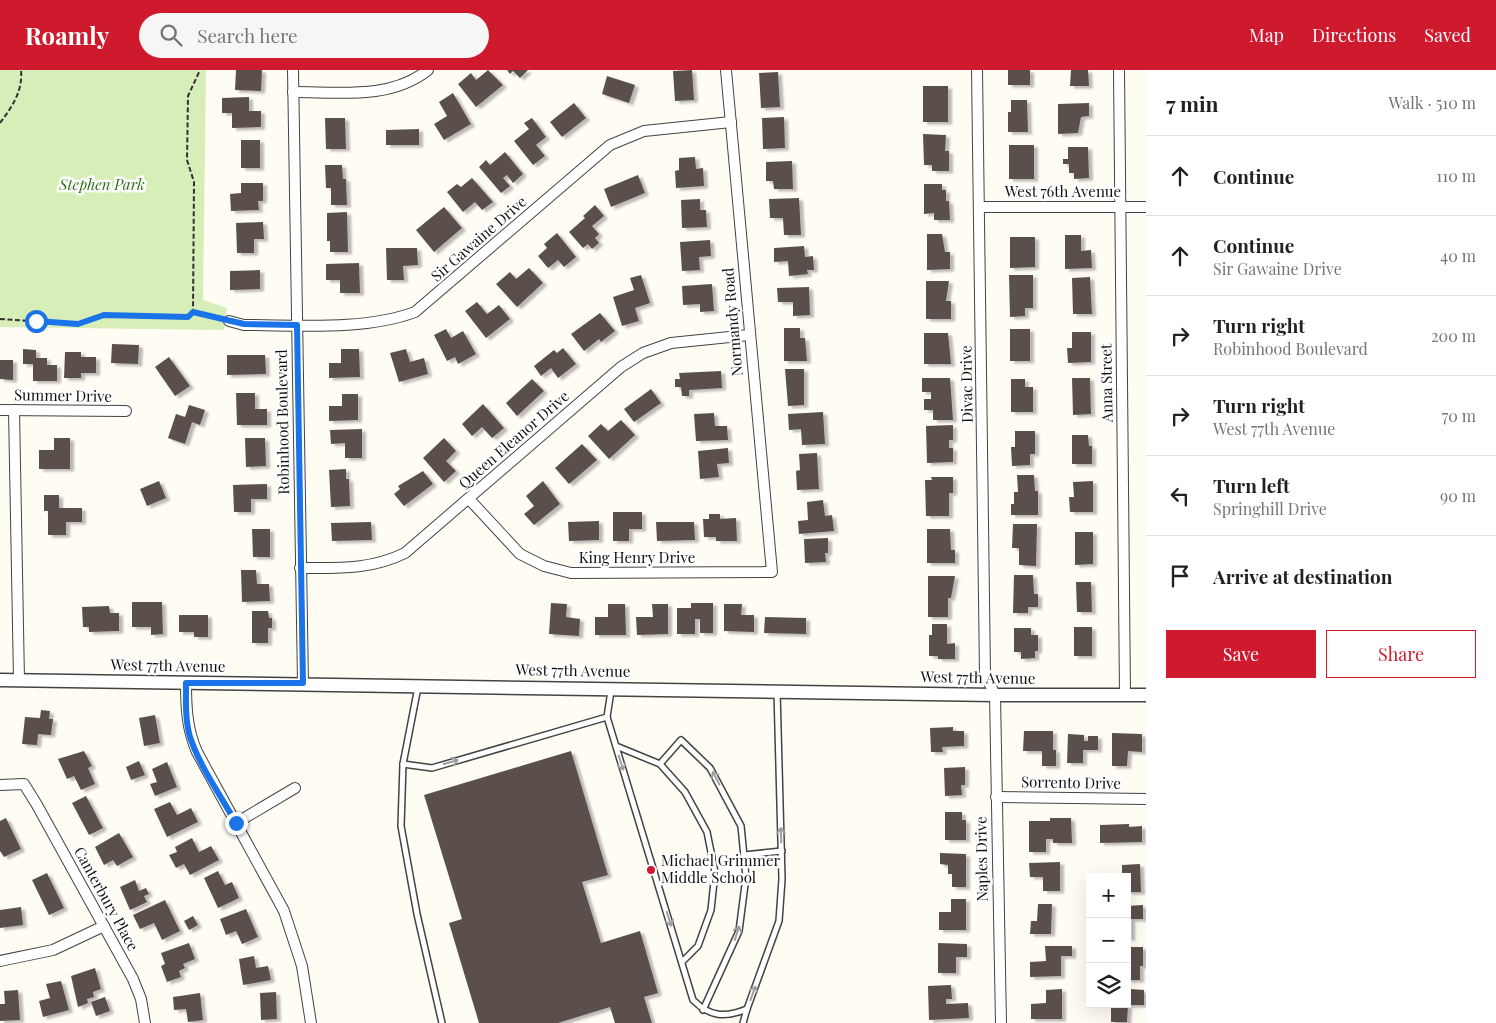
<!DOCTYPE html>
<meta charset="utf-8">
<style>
:root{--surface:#fff;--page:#f6f6f6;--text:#202124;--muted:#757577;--line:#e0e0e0;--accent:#cf1a2e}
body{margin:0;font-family:"Playfair Display",serif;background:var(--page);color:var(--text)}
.controls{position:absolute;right:15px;bottom:15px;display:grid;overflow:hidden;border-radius:0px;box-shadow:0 5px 20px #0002}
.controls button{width:45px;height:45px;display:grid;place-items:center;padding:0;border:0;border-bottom:1px solid var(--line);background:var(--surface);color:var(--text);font:25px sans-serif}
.stop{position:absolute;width:15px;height:15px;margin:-11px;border:4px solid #1a73e8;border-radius:50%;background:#fff}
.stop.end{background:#1a73e8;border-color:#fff;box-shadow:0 1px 5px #0008}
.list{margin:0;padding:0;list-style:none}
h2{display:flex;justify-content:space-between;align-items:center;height:65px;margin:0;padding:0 20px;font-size:21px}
h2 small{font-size:16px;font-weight:400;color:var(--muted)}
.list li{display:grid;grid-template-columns:32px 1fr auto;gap:15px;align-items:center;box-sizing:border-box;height:80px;padding:0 20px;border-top:1px solid var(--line)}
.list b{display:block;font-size:19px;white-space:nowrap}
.list p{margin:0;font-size:16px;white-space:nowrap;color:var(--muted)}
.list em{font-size:16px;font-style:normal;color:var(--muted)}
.actions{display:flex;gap:10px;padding:15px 20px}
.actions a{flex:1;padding:11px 0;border:1px solid var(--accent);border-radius:0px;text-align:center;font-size:18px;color:var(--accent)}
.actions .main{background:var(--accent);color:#fff}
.icon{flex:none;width:28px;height:28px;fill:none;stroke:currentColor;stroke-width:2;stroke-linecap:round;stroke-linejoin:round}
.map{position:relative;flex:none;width:1146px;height:953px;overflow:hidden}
header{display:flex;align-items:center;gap:30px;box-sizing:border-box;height:70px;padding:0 25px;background:var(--accent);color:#fff}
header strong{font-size:24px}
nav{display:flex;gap:28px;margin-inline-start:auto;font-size:18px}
.search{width:350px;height:45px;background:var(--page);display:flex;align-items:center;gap:12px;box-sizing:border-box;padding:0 18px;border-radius:28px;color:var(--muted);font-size:19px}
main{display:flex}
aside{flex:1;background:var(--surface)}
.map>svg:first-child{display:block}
</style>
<header>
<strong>Roamly</strong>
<div class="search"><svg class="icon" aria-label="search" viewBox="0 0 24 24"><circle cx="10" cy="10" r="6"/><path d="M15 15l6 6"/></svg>Search here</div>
<nav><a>Map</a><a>Directions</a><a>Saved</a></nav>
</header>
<main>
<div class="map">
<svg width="1146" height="953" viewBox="0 0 1146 953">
<defs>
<filter id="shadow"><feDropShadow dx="4" dy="2.5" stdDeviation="1" flood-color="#0004"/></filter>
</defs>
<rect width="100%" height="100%" fill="#fffcf4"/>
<polygon fill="#d8eeb9" points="0,0 206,0 203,230 227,238 224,260 0,257"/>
<g fill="#5a504c" filter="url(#shadow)">
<polygon points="236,0 262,0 261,21 235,20"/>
<polygon points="488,0 503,15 476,37 458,14 471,3 476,10"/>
<polygon points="507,0 528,0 520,8 513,1 510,4"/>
<polygon points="692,0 694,30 675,31 673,1"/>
<rect x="1008" y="0" width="22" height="15"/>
<polygon points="1071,0 1088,0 1089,16 1070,16"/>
<polygon points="778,2 780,37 761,38 759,3"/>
<polygon points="607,6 635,15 629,33 602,24"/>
<rect x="923" y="16" width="25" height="36"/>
<polygon points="453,23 471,54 444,70 434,54 447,46 439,32"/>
<polygon points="249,27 249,41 261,41 261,57 232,58 232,43 222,43 222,28"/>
<polygon points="1011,30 1027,30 1028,62 1008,62 1008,42 1011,42"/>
<polygon points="574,33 586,48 562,67 550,52"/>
<polygon points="1089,33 1089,46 1081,47 1078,63 1058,64 1058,34"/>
<polygon points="784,47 785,78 763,79 762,48"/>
<polygon points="325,48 345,48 346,79 326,79"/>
<polygon points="532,48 546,67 536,75 545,86 533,95 514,71 529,59 524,53"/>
<polygon points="419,59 419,75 386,75 386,60"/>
<polygon points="923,64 946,65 945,81 949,81 949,101 932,101 932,95 924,95"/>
<rect x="241" y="70" width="19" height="28"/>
<rect x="1009" y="75" width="25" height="34"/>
<polygon points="1068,77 1088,77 1089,108 1074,109 1074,103 1069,103 1069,94 1063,94 1063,89 1068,89"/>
<polygon points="505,82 523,104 513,113 507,105 503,108 510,116 501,123 479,97 486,90 490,95"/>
<polygon points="695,87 696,99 703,98 704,116 676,118 675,101 679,100 679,88"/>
<polygon points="792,91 793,119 774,119 773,111 766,111 766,92"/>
<polygon points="325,95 342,95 343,109 346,109 347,135 331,135 331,118 326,118"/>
<polygon points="638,105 645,123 611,137 604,119"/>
<polygon points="472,108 493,132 482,140 475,132 463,142 447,122 457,114 461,117"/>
<polygon points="241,113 263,113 263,131 258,131 259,140 231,141 230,124 241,123"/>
<polygon points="924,114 942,114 942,120 946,120 946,131 949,131 950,150 934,150 934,143 924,144"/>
<polygon points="799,128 801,165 784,165 783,148 770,148 769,129"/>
<polygon points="700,129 700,140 706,140 707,157 682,158 681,130"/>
<polygon points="595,135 604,146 592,156 599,164 595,168 599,173 592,179 588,174 583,178 569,162 585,148 583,146"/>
<polygon points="444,137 462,158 434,182 416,160"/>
<polygon points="347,142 348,182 330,182 330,171 327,171 327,143"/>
<polygon points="263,152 264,169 254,169 254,183 237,183 236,153"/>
<polygon points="557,163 576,187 564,197 558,190 548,198 538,186 547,178 544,174"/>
<polygon points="927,164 942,164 945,182 950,182 950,199 927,200"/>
<polygon points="1065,165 1081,165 1081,181 1091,180 1092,198 1065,199"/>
<polygon points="1010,167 1035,167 1035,197 1010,198"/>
<polygon points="710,170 711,186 699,187 700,200 682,201 680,172"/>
<polygon points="804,176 805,187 813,186 814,200 807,200 808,204 789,206 788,191 774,192 774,178"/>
<polygon points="386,178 417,178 418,195 403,196 404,210 387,210"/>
<polygon points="359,193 360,223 340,223 340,210 326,210 326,194"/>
<polygon points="529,198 543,213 517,237 496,214 510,202 516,209"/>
<polygon points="260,200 260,219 230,220 230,201"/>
<polygon points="641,205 650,233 635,238 639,251 622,256 613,227 634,220 630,208"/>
<polygon points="1009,205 1033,205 1033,238 1025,238 1025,246 1010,247"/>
<polygon points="1090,207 1092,244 1073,244 1072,208"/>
<polygon points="926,211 949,211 946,231 951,231 951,249 926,249"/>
<polygon points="712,214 714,241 700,242 700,234 683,235 682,216"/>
<polygon points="809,217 810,245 793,246 793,232 778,232 777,218"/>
<polygon points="477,232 487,244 499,235 510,249 486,268 465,241"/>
<polygon points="600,243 615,261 601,272 599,269 584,281 571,264"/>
<polygon points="784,258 800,258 800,268 805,268 807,291 784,291"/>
<polygon points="446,259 451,268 463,261 476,284 458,294 455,287 447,291 434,265"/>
<rect x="1010" y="259" width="20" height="32"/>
<polygon points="1072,262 1091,262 1091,292 1068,293 1067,278 1072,278"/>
<polygon points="924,263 948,263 951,294 924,294"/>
<polygon points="112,274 139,275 138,294 111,293"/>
<polygon points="563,278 576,294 558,308 551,298 541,306 534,296 554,280 557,283"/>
<polygon points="23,279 36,280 36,288 47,288 47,295 57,295 57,311 33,311 33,294 23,294"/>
<polygon points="341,279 359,279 360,307 329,308 329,293 341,293"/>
<polygon points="406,279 410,292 424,288 428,304 399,312 390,283"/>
<polygon points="65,282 81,282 81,287 96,287 96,303 81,303 81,308 64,308"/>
<polygon points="227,285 265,285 266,304 227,305"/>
<polygon points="169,287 190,316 175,326 155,297"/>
<polygon points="0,290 13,290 13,310 0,309"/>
<polygon points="785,299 804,299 804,335 788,336"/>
<polygon points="721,301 722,318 689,320 689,326 682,326 681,317 675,317 675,309 680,309 679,303"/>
<polygon points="922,308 950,308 953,350 933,350 933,340 924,340 924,329 931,329 931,322 922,322"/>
<polygon points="1072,308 1090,308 1091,344 1073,345"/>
<polygon points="532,309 544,321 517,346 506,333"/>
<polygon points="1011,309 1025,309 1025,317 1033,317 1033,342 1011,342"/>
<polygon points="651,319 661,333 634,352 624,339"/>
<polygon points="236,323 255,323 255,339 267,339 267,355 237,355"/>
<polygon points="342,324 358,324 358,350 329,351 329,336 342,336"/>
<polygon points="483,334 504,358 492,368 482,357 472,366 462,354"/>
<polygon points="189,335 205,340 200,355 192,352 185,374 168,368 176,344 185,347"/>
<polygon points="823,342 825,374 802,375 801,359 789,360 788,344"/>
<polygon points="714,343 715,356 727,356 728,370 696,371 694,344"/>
<polygon points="621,350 635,365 609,389 588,366 601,354 608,361"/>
<polygon points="953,355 953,370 949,370 949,378 953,378 953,392 927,393 926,356"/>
<polygon points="362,359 362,388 345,388 345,373 331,374 330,360"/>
<polygon points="1015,361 1035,361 1035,384 1030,384 1030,395 1012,396 1011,377 1015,377"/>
<polygon points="1072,365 1088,365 1089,376 1092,376 1092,394 1072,394"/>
<polygon points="54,368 70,368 70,399 39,399 39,380 54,380"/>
<polygon points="245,368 265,368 266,396 246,397"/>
<polygon points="444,368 456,381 446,391 456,401 444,412 423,388"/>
<polygon points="582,374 597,390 569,414 555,398"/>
<polygon points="728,378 729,393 717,394 719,407 700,409 698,381"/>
<polygon points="817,383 819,419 797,420 796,401 800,400 799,384"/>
<polygon points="346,399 346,409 349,409 350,436 331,437 329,400"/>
<polygon points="423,401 433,414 404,436 394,424 400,419 398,416"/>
<polygon points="1017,405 1034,405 1035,421 1038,421 1038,445 1011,445 1011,434 1014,434 1014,422 1018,422"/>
<polygon points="931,407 953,407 953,423 949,423 949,446 926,446 925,410 932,410"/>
<polygon points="159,411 166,428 147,436 140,419"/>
<polygon points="543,411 560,434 534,455 524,444 534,436 526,426"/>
<polygon points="1093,411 1093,442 1070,442 1069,427 1074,427 1073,412"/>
<polygon points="267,414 267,429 251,429 251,442 234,442 233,415"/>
<polygon points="44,425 59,425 59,438 82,438 82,452 66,452 66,465 48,465 48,441 44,441"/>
<polygon points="823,430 825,446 832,445 834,461 799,464 798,451 808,450 807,432"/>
<polygon points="613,442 642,442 642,459 629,459 629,471 613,471"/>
<polygon points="709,444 720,444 720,449 736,448 737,471 716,471 716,467 704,467 703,449 709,449"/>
<polygon points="599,451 599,470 569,471 568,452"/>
<polygon points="371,452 372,470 332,471 331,453"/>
<polygon points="656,452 694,452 695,470 657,471"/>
<polygon points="1013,454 1037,454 1036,496 1019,495 1019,478 1012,478"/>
<polygon points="252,459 270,459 270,487 253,487"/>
<polygon points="927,459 950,459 951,480 955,480 955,493 927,493"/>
<polygon points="1075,462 1093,462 1093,494 1075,495"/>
<polygon points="828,468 828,483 825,483 826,492 805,493 804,469"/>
<polygon points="241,500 256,500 257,514 269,514 270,531 242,532"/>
<polygon points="1014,505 1033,505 1034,524 1038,524 1038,537 1028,537 1028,543 1013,543"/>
<polygon points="928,506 955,506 951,528 948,528 948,547 928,547"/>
<polygon points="1076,512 1091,512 1092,542 1077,542"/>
<polygon points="132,532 162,532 163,564 151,565 151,557 132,557"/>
<polygon points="551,533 567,534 566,547 580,549 579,566 549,564"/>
<polygon points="691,533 713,533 713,563 700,563 700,549 695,549 695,564 677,564 677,538 691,538"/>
<polygon points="608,534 625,534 626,565 595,565 595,547 608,547"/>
<polygon points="652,534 668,534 668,564 637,565 636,547 653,547"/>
<polygon points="724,534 742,534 741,545 754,545 754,562 724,561"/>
<polygon points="109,536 110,543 119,543 119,561 89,562 89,557 83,557 82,537"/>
<polygon points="252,541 268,541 269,548 272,548 272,558 268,558 268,573 252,573"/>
<polygon points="179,545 208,545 208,567 194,567 194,562 179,562"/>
<polygon points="765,547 806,548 806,564 764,563"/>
<polygon points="932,554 947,554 947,574 955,573 955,589 938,589 938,586 929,586 929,565 932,565"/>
<rect x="1074" y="557" width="18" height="29"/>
<polygon points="1014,558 1031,558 1031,565 1038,565 1038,581 1035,581 1035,588 1021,589 1021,582 1014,582"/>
<polygon points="41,640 50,641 49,649 53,649 51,665 38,664 37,675 22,674 25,647 40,648"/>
<polygon points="155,645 160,673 144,676 139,648"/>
<polygon points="953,657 953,661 964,661 964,676 942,677 943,682 931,682 930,658"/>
<polygon points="1024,661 1053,661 1053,680 1056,680 1056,696 1042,696 1042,681 1023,681"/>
<polygon points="1112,663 1142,664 1142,682 1128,681 1127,696 1112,696"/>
<polygon points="1068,664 1084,665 1084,671 1088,671 1088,666 1098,666 1098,680 1083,680 1083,693 1067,693"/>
<polygon points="84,681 92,696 88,698 95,714 81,720 74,706 67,709 58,689"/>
<polygon points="571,681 608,805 582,812 601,873 640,861 658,923 644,927 652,953 615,953 610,937 558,953 479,953 449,853 462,849 424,725"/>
<polygon points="139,691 145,705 131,710 126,697"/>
<polygon points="167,692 177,717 155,726 150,714 157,712 152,699"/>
<polygon points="965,697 965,715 961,715 962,725 945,726 944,698"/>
<polygon points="86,726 103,758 89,765 72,733"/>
<polygon points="170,732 177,745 191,738 198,752 167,767 154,739"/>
<polygon points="945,742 962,742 962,750 966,750 966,770 945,770"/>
<polygon points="6,748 21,779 4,787 0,781 0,751"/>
<polygon points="1050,748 1071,748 1072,773 1053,773 1053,769 1046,769 1046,782 1029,782 1029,751 1050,751"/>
<polygon points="1129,754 1129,757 1142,756 1142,772 1100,773 1100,755"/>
<polygon points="119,763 133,787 117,796 113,790 104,795 95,777"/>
<polygon points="192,768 199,782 211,776 219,790 190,805 184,794 176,798 169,785 177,782 175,777"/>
<polygon points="940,783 966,784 966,817 952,817 952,804 948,804 948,795 940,794"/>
<polygon points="1060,792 1060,821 1043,821 1043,807 1030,807 1029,793"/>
<polygon points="1140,794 1141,822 1127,822 1127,807 1122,807 1122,795"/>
<polygon points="218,801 225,815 232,812 239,828 218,838 204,808"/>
<polygon points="47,803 64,838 49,845 32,810"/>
<polygon points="135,810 139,821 146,818 149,824 144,826 147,832 130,840 120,817"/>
<polygon points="951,829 966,829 966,860 939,860 939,842 951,842"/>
<polygon points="165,830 180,861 162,870 154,853 140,859 133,845"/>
<polygon points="1038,834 1052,834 1051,864 1030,864 1031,851 1037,851"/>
<polygon points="1143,835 1143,849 1131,849 1131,868 1127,868 1127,836"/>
<polygon points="21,837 23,855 0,858 0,840"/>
<polygon points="246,839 258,867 242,874 236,861 226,865 220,849"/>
<polygon points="193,846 198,855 189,860 184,851"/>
<polygon points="189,873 195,889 183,894 185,898 179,901 181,907 167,912 161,896 165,894 161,883"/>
<polygon points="938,873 967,874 967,887 956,887 956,903 938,903"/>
<polygon points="1045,876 1072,876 1072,886 1061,886 1061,906 1030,907 1030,892 1046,891"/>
<polygon points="1127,877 1143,877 1143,896 1140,896 1140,910 1127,910"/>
<polygon points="254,886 256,898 268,896 271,910 243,915 239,889"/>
<polygon points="95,898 101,919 93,922 94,927 87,929 88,933 78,937 71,906"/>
<polygon points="61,911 69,940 43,947 39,931 50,928 46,914"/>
<polygon points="951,915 952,929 946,929 946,934 968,933 969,948 929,950 928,916"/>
<polygon points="1062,919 1062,949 1031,949 1031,934 1046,933 1046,920"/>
<polygon points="1130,919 1144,920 1144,935 1128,935 1127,952 1111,952 1111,934 1127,934 1127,923 1130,923"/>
<polygon points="18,920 20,950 0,951 0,934 5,934 4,921"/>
<polygon points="276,922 277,949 261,950 260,923"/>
<polygon points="200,923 203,950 188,952 186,939 174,940 173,927"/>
<polygon points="105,927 110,941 96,946 91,932"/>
</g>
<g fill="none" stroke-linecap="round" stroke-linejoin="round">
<g stroke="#434343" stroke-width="8">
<g id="service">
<polyline points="418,617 403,694 401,756 417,844 442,953"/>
<path d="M611,621L607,647L693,930C710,947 725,948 747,939L779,851L782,809L777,621"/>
<polyline points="616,676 660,694 685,722 707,762 715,802 711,840 698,876 682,892"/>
<polyline points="403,694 432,698 607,647"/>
<polyline points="660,694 681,670 710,698 741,756 746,807 739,861 703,940"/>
<polyline points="744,785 782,781"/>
<polyline points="743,953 747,939"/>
</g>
</g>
<g stroke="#434343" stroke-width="12">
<g id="minor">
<polyline points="293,0 303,613"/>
<polyline points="977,0 985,604 995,625 1001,953"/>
<polyline points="1119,0 1125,625"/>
<path d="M293,22C339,22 390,30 428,0"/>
<polyline points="980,137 1146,137"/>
<path d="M229,251L244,255C298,255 364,261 415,242L610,75L644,61L731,52"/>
<polyline points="0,340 126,341"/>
<polyline points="14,340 19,610"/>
<polyline points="469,429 520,484 544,496 571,503 772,502 726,0"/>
<path d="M300,498C337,498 371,500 405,483L621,297L643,283L671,273L749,265"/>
<path d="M186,613C186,638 187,659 197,682L284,841L302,896L311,953"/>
<polyline points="0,715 24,714 37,735 133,909 141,929 145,953"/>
<polyline points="996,727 1146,729"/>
<polyline points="236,753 295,718"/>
<polyline points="0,891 53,880 104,856"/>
</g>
</g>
<g stroke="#434343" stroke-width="15">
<polyline id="tertiary" points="0,610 995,625 1146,625"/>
</g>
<g stroke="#323232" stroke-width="2" stroke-dasharray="5 2.5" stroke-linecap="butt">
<path d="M0,53C12,37 23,21 21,0"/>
<polyline points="193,242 220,248"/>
<polyline points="0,249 78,254 104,245 188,247 193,242 194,112 187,90 188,26 200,0"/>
</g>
<use href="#service" stroke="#fff" stroke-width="5"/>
<use href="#minor" stroke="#fff" stroke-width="10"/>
<use href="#tertiary" stroke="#fff" stroke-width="12"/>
</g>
<defs><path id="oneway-shaft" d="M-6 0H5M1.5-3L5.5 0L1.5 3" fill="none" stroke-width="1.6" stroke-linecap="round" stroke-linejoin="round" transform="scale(1.25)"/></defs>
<g stroke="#9f9f9f">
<use href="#oneway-shaft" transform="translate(451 692) rotate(-16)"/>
<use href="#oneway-shaft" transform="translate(621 693) rotate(73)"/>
<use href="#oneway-shaft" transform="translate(716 708) rotate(-118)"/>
<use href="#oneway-shaft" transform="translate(781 765) rotate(-92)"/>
<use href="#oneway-shaft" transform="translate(669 849) rotate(73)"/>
<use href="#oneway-shaft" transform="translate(737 863) rotate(-72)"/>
<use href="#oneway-shaft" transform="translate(753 923) rotate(-70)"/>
</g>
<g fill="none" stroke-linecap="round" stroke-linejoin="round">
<path stroke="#1a73e8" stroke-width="6" d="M36,251L78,254L104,245L188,247L193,242L244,254L297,255L303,613H186C186,631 185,650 190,667C200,697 221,726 236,753"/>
</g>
<circle fill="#cf1a2e" stroke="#fff" stroke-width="2" cx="651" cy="800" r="5"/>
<g text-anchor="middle" stroke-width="5" stroke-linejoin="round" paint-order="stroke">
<g font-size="15" font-style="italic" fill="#317019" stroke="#fff">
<text x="102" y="120">Stephen Park</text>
</g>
<g font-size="15" fill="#101010" stroke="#fff">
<text x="1063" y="127">West 76th Avenue</text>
<text transform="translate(479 169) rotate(-41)" y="5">Sir Gawaine Drive</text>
<text transform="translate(733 252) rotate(-95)" y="5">Normandy Road</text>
<text transform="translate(1107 313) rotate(-91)" y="5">Anna Street</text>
<text transform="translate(967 314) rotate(-91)" y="5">Divac Drive</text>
<text transform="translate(63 326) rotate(1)" y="5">Summer Drive</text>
<text transform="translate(283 352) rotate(-91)" y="5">Robinhood Boulevard</text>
<text transform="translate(514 370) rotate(-41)" y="5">Queen Eleanor Drive</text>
<text x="637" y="493">King Henry Drive</text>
<text transform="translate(168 596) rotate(1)" y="5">West 77th Avenue</text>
<text transform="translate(573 601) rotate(1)" y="5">West 77th Avenue</text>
<text transform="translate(978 608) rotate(1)" y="5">West 77th Avenue</text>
<text transform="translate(1071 713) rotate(1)" y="5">Sorrento Drive</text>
<text transform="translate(982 789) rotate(-91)" y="5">Naples Drive</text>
<text transform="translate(106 829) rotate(61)" y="5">Canterbury Place</text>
</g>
<g font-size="15" fill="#101010" stroke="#fff" text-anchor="start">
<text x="661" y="796">Michael Grimmer<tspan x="661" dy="17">Middle School</tspan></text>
</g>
</g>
</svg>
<div class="controls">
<button>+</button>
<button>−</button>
<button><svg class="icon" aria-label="layers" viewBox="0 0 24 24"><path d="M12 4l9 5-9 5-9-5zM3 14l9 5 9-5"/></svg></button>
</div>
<div class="stop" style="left:36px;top:251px"></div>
<div class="stop end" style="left:236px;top:753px"></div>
</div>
<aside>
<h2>7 min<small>Walk · 510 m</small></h2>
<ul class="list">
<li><svg class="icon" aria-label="ahead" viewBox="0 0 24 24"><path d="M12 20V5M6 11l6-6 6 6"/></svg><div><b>Continue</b></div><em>110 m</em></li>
<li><svg class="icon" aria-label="ahead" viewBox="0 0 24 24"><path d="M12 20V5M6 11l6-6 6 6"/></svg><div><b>Continue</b><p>Sir Gawaine Drive</p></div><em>40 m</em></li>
<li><svg class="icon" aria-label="right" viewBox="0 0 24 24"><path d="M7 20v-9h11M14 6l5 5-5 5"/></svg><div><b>Turn right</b><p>Robinhood Boulevard</p></div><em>200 m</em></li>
<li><svg class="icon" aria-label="right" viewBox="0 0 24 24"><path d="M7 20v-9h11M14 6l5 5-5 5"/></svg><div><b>Turn right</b><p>West 77th Avenue</p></div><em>70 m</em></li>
<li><svg class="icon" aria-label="left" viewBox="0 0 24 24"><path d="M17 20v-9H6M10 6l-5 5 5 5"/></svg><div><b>Turn left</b><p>Springhill Drive</p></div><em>90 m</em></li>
<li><svg class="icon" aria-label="arrive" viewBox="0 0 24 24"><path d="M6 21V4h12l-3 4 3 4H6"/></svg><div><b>Arrive at destination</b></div></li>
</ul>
<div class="actions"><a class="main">Save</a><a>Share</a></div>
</aside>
</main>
